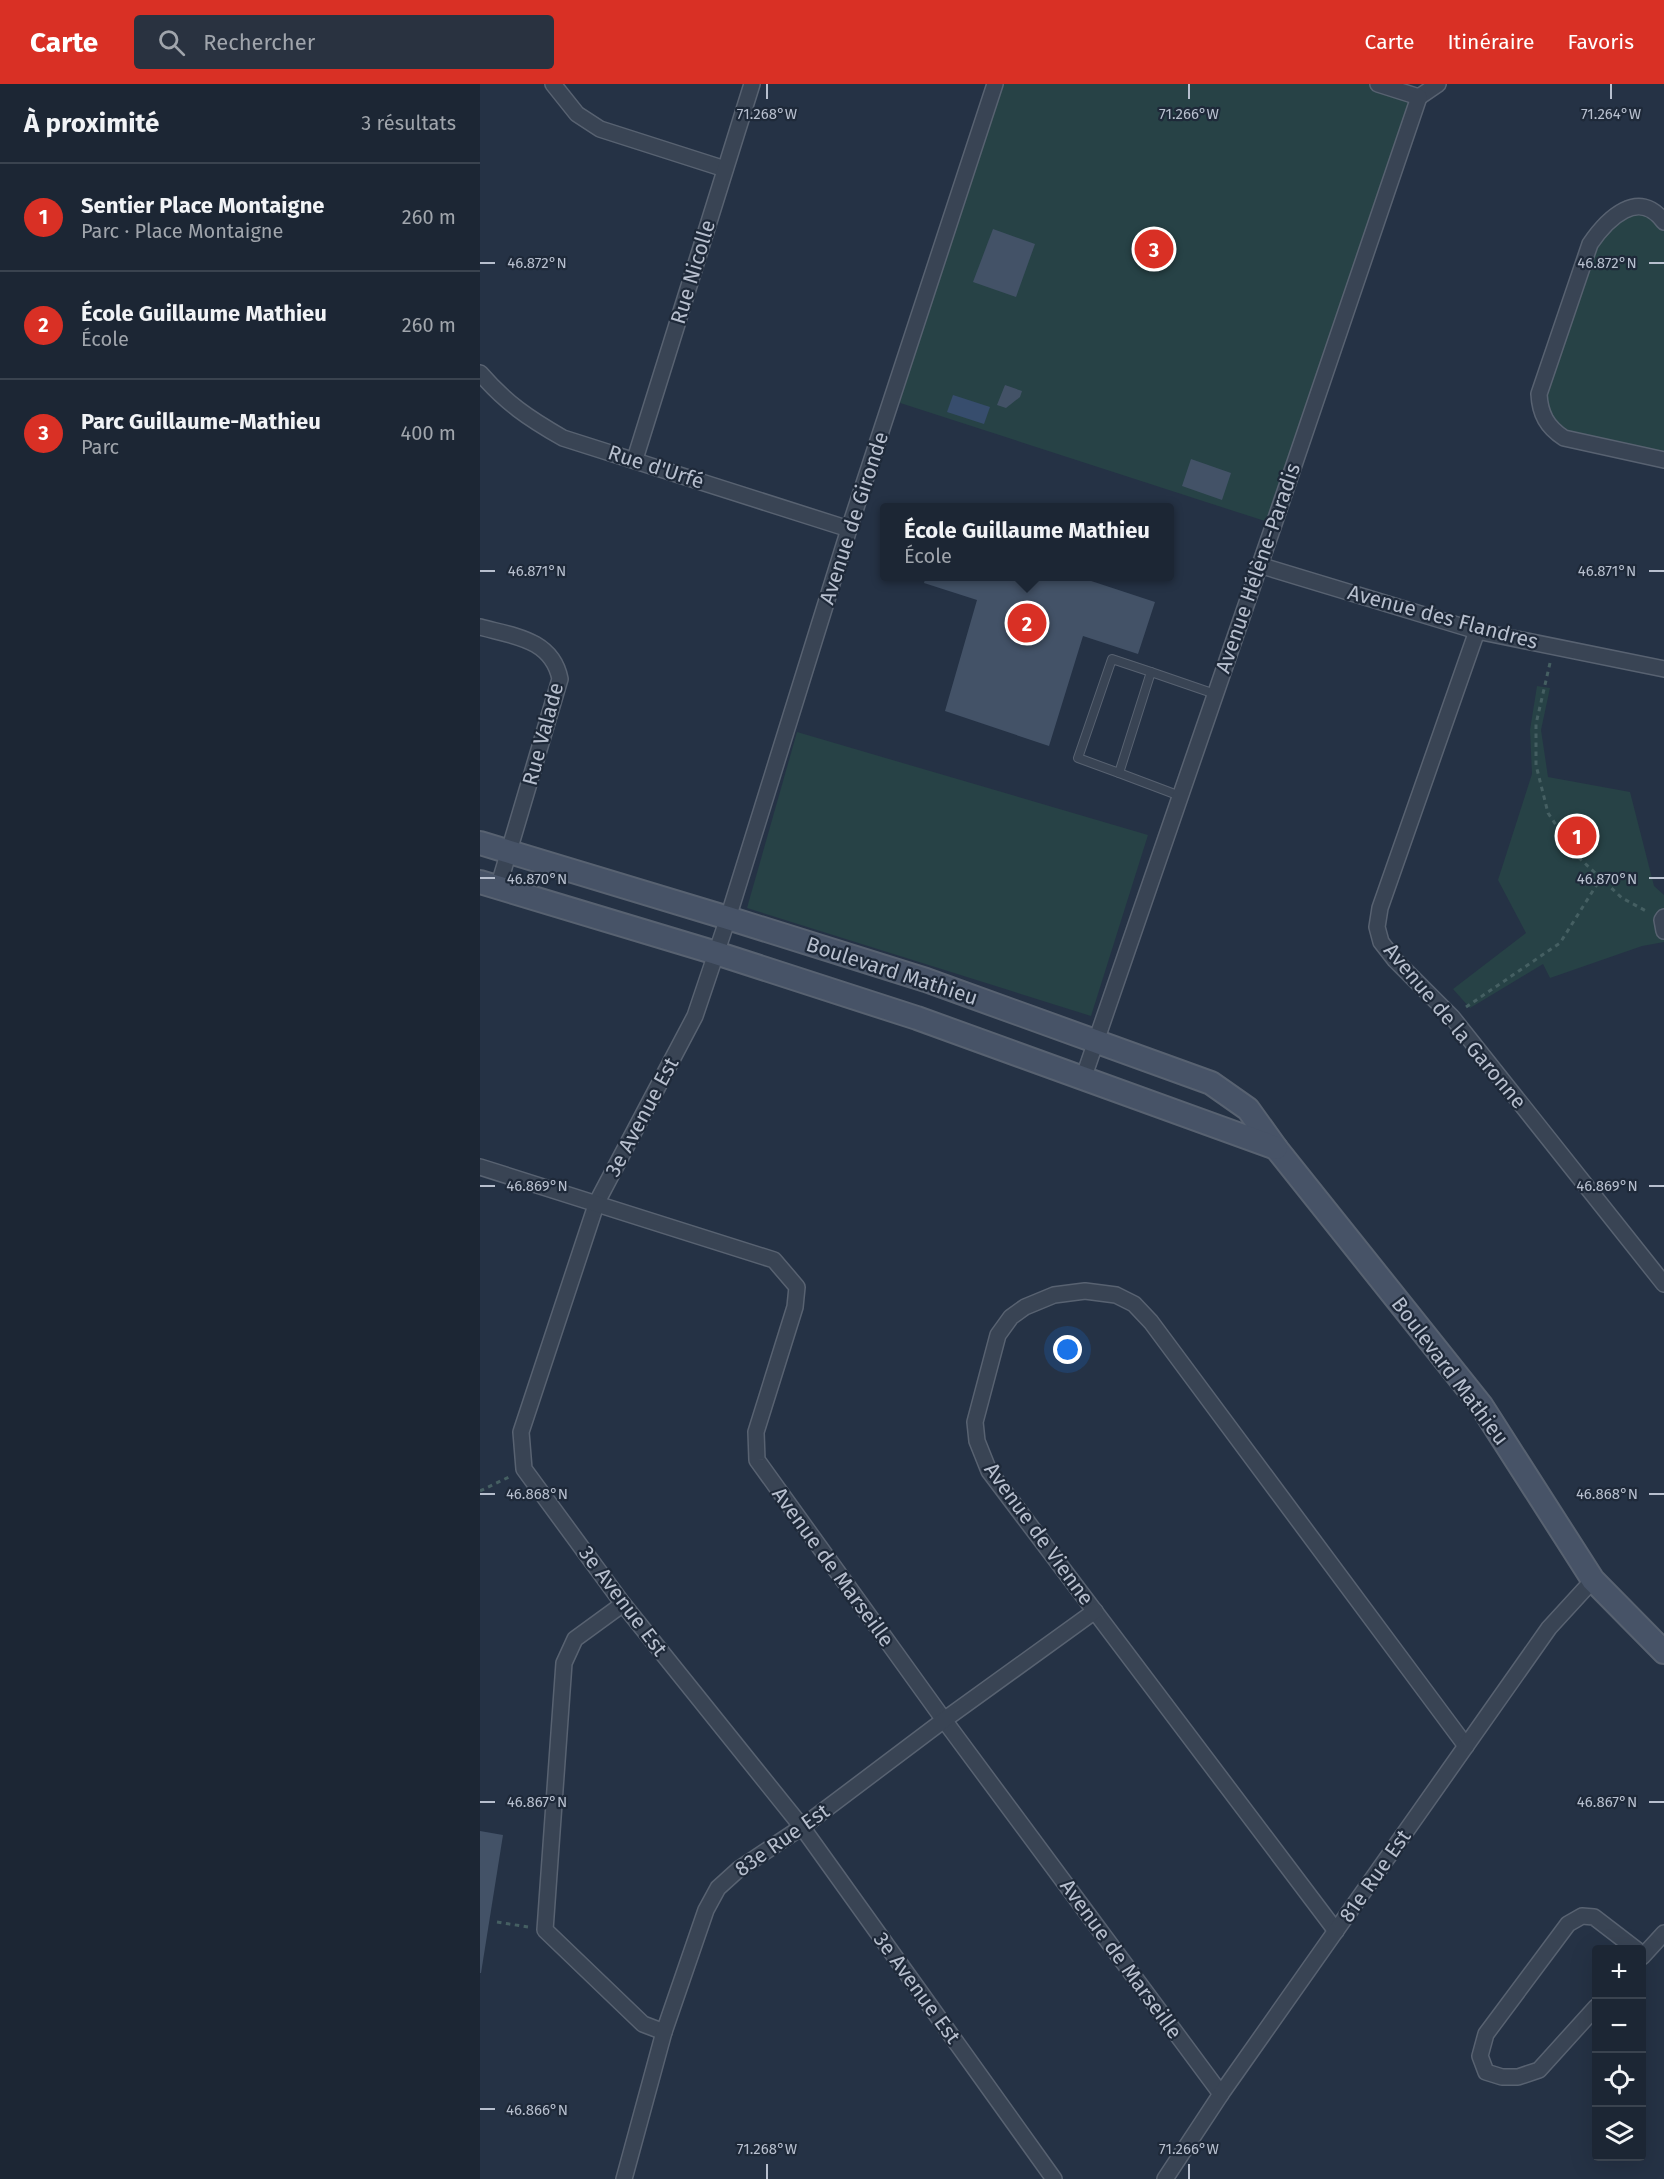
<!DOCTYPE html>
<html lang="fr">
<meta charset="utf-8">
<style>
:root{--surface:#1c2634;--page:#293240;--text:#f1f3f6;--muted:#a0a5ac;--line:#3a434f;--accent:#d93025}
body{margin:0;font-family:"Fira Sans",sans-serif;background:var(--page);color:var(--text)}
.controls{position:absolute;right:18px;bottom:18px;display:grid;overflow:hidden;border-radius:6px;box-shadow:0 6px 24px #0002}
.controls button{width:54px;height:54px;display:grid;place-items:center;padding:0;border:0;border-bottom:2px solid var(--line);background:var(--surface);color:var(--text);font:30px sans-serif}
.you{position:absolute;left:588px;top:1266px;width:21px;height:21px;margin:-15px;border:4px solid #fff;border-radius:50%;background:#1a73e8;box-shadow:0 0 0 9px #1a73e833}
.badge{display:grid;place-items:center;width:39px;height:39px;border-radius:50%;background:var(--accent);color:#fff;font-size:20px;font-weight:700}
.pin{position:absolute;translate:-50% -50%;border:3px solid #fff;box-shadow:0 2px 6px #0006}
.popup{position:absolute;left:400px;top:419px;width:294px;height:78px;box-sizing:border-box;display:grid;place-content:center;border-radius:6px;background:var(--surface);filter:drop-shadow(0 2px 4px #0005);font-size:20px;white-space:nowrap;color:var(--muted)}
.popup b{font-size:22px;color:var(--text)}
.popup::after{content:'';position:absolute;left:50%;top:100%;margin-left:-12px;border:12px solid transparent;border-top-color:var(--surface)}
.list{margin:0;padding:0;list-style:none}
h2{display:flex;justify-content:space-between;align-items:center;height:78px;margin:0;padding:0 24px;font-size:26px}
h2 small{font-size:20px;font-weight:400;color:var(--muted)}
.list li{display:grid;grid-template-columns:39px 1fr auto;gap:18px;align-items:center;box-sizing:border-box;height:108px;padding:0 24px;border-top:2px solid var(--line)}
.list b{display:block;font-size:22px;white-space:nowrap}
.list p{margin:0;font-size:20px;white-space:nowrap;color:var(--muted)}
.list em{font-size:20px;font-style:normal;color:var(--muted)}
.icon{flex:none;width:33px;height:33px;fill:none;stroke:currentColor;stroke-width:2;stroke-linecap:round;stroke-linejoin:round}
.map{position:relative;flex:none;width:1184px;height:2095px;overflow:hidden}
header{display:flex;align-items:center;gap:36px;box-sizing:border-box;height:84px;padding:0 30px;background:var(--accent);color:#fff}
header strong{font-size:28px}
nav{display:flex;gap:33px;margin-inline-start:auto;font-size:21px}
.search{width:420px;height:54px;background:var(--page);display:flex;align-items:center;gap:15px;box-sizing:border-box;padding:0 21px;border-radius:6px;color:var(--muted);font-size:22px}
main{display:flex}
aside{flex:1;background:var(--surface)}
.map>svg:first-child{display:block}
</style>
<header>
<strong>Carte</strong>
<div class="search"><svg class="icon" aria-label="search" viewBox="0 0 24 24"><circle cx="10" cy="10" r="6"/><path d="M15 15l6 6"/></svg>Rechercher</div>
<nav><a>Carte</a><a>Itinéraire</a><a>Favoris</a></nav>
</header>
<main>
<aside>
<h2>À proximité<small>3 résultats</small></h2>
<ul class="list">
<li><span class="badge">1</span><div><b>Sentier Place Montaigne</b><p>Parc · Place Montaigne</p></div><em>260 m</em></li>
<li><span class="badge">2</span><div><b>École Guillaume Mathieu</b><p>École</p></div><em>260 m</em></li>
<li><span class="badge">3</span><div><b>Parc Guillaume-Mathieu</b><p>Parc</p></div><em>400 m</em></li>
</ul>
</aside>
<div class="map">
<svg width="1184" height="2095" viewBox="0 0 1184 2095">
<rect width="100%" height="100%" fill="#253245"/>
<g fill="#274246">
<polygon points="515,0 898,0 939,13 794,440 411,316"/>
<polygon points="1148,124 1184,138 1184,376 1084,354 1060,324 1110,160"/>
<polygon points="1057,602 1070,604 1061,646 1068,693 1150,708 1174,802 1184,811 1184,858 1162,862 1070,894 1063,880 990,924 973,905 1046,849 1018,796 1052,690 1050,646"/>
<polygon points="317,648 668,751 611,932 267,824"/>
</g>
<polygon fill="#374d6d" points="473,311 510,323 504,340 467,328"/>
<g fill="#435267">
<polygon points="513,145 555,160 536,213 493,198"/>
<polygon points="525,301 542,307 540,313 526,324 517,321"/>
<polygon points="711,375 751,389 742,416 702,402"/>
<polygon points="446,492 596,492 675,518 658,570 603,552 569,662 465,627 497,516 444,499"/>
<polygon points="0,1747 23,1751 1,1889 0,1889"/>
</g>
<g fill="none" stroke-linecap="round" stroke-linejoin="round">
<g stroke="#586271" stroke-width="10">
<g id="lane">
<polyline points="639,689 598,674 632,575 671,588"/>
<polyline points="700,712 639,689 671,588 735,610"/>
</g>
</g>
<g stroke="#586271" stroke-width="18">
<g id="street">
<polyline points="73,0 97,30 120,45 245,85"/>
<polyline points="515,0 369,445 248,834 215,932 117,1118 41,1348 44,1385 143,1520 322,1743 574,2095"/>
<polyline points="939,13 958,0"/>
<path d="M1184,138C1159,103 1127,135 1110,160L1059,310C1060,330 1067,343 1084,354L1184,376"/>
<path d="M0,289C26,319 48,334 83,354L369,445"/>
<polyline points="155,375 272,0"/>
<polyline points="779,481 997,547 1184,585"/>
<path d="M0,543C33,552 72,555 80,595L18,804"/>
<polyline points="997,547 900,824 897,843 901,858 915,876 972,933 1184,1200"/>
<polyline points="1184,833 1182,836 1184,847"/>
<polyline points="603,995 794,440 939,13 898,0"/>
<polyline points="0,1083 294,1176 317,1203 315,1223 276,1348 277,1376 464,1636 741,2010"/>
<polyline points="143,1520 95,1555 84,1579 65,1846 163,1940 184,1948"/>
<polyline points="856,1847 509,1387 497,1357 495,1338 518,1251 531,1233 545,1223 574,1211 605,1207 636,1211 654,1220 671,1238 986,1662"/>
<polyline points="1162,1873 1184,1849"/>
<polyline points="1116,1923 1059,1986 1038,1993 1022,1993 1006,1988 1000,1972 1006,1950 1088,1840 1102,1832 1114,1833 1157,1866"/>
<polyline points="144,2095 184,1948 226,1826 238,1804 259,1785 322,1743 464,1636 615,1527"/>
<polyline points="685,2095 741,2010 1069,1544 1113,1496"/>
</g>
</g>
<g stroke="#586271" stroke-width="26">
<g id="secondary">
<polyline points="0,759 248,834 446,896 731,999 768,1025 796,1064 1001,1321 1113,1496 1184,1568"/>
<polyline points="0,798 236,869 437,934 796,1064"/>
</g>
</g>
<g stroke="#455f62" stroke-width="3" stroke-dasharray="4.5 4.5" stroke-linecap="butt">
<polyline points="1070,579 1056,640 1056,681 1068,729 1096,771 1142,814 1168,828"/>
<polyline points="986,923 1080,859 1121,794"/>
<polyline points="0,1407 29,1393"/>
<polyline points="17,1838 48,1843"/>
</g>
<use href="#lane" stroke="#394454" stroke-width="8"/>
<use href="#street" stroke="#394454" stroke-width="15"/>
<use href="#secondary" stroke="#475367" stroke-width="22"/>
</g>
<path fill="none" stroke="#b7bfce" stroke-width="2" d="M287,0V15M709,0V15M1131,0V15M0,179H15M1169,179H1184M0,487H15M1169,487H1184M0,794H15M1169,794H1184M0,1102H15M1169,1102H1184M0,1410H15M1169,1410H1184M0,1718H15M1169,1718H1184M0,2025H15M287,2080V2095M709,2080V2095"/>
<g text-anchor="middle" stroke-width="4.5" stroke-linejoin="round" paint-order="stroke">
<g font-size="21" fill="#b7bfce" stroke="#1e2939">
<text transform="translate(213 188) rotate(-73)" y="7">Rue Nicolle</text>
<text transform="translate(176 383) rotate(18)" y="7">Rue d'Urfé</text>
<text transform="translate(374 434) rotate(-72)" y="7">Avenue de Gironde</text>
<text transform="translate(778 484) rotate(-71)" y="7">Avenue Hélène-Paradis</text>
<text transform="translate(963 533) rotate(15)" y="7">Avenue des Flandres</text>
<text transform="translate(63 650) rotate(-75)" y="7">Rue Valade</text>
<text transform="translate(412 887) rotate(18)" y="7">Boulevard Mathieu</text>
<text transform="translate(975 942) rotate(50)" y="7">Avenue de la Garonne</text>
<text transform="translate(162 1033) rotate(-62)" y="7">3e Avenue Est</text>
<text transform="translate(970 1287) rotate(53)" y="7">Boulevard Mathieu</text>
<text transform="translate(559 1450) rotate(54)" y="7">Avenue de Vienne</text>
<text transform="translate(353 1483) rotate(54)" y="7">Avenue de Marseille</text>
<text transform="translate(143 1517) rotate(53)" y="7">3e Avenue Est</text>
<text transform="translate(302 1756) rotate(-35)" y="7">83e Rue Est</text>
<text transform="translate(895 1792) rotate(-55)" y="7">81e Rue Est</text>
<text transform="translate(641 1875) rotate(54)" y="7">Avenue de Marseille</text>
<text transform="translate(437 1904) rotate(54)" y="7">3e Avenue Est</text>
</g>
</g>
<g font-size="15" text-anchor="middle" fill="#b7bfce" stroke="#1e2939" stroke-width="4.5" stroke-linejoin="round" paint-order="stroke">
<text x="287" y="35">71.268°W</text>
<text x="709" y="35">71.266°W</text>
<text x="1131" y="35">71.264°W</text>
<text x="57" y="184">46.872°N</text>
<text x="1127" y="184">46.872°N</text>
<text x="57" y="492">46.871°N</text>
<text x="1127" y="492">46.871°N</text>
<text x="57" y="800">46.870°N</text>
<text x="1127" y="800">46.870°N</text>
<text x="57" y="1107">46.869°N</text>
<text x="1127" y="1107">46.869°N</text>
<text x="57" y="1415">46.868°N</text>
<text x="1127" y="1415">46.868°N</text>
<text x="57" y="1723">46.867°N</text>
<text x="1127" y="1723">46.867°N</text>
<text x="57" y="2031">46.866°N</text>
<text x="287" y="2070">71.268°W</text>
<text x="709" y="2070">71.266°W</text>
</g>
</svg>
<div class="controls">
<button>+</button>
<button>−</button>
<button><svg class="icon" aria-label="locate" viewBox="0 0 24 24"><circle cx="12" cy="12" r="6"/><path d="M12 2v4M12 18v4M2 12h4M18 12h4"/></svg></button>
<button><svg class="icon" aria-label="layers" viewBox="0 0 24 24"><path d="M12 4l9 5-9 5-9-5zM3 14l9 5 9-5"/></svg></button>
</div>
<div class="you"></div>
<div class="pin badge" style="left:1097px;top:752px">1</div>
<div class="pin badge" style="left:547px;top:539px">2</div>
<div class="popup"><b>École Guillaume Mathieu</b>École</div>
<div class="pin badge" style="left:674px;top:165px">3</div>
</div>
</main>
